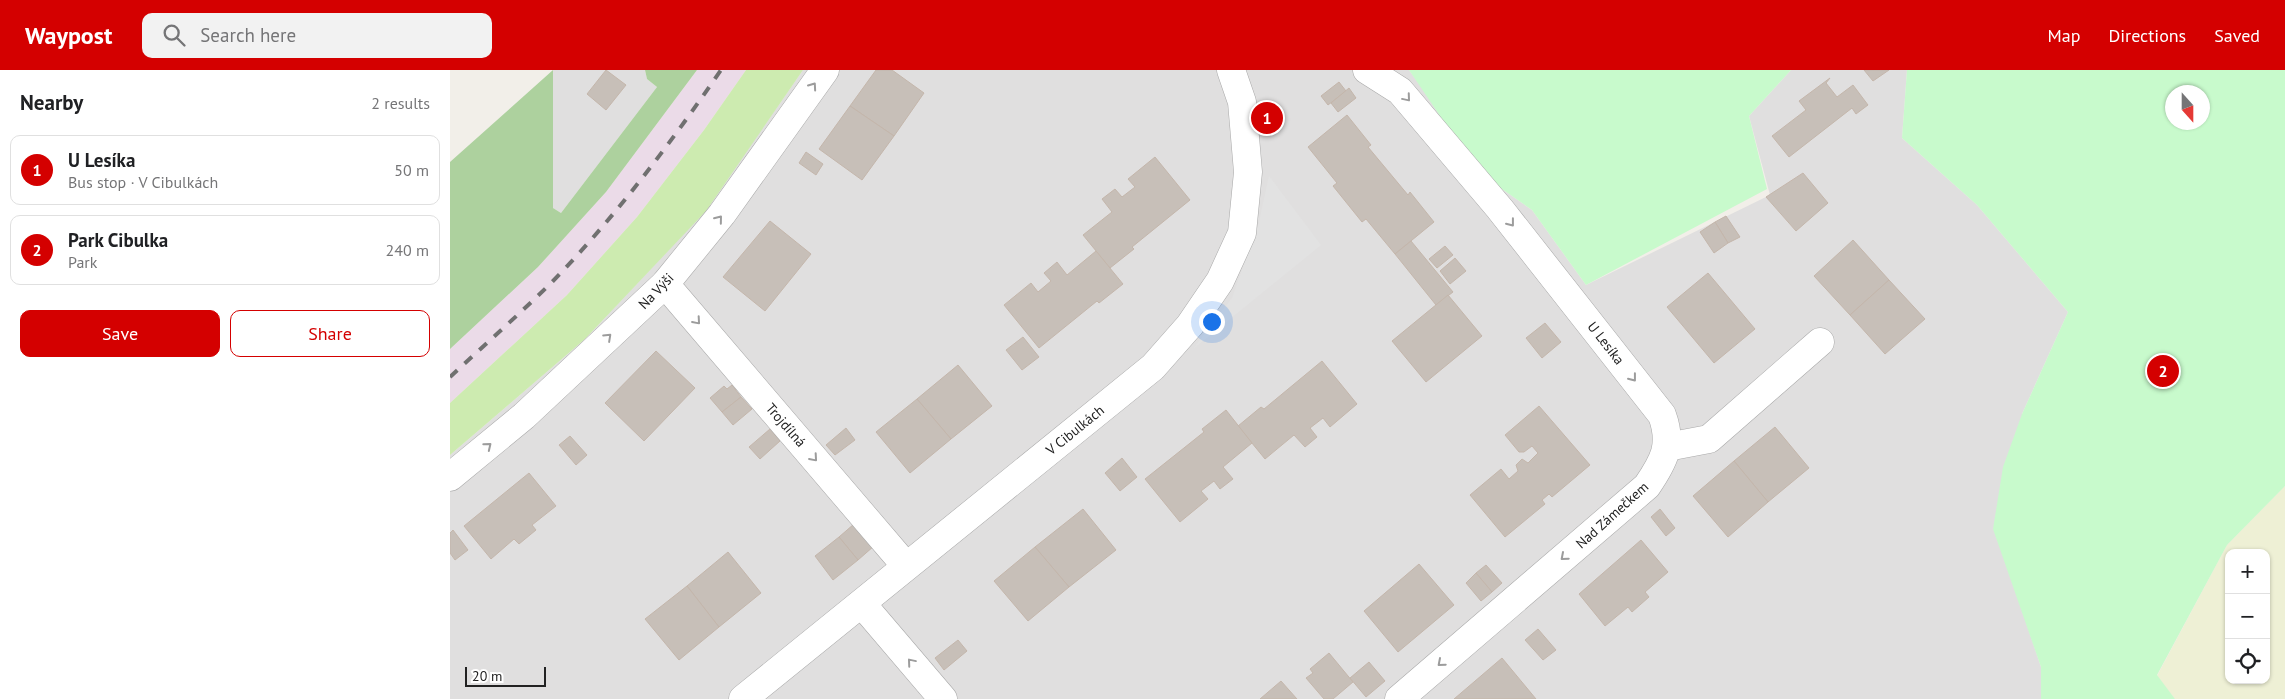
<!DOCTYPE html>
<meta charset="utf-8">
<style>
:root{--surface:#fff;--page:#f2f2f2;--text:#202124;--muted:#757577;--line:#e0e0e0;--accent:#d40000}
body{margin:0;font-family:"PT Sans",sans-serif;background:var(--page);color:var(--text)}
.controls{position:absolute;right:15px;bottom:15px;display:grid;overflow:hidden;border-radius:10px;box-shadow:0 1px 4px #0004}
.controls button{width:45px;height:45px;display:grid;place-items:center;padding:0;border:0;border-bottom:1px solid var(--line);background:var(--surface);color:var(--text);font:25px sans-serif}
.compass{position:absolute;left:1715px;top:15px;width:45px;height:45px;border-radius:50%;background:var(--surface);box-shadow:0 1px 4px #0004;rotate:159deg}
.scale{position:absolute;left:15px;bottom:12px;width:81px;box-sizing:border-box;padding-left:5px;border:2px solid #222;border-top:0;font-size:14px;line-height:18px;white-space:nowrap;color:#222;-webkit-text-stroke:4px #fff;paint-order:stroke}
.you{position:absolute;left:761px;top:251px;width:18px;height:18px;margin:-12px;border:4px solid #fff;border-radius:50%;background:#1a73e8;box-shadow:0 0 0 8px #1a73e833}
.badge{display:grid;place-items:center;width:32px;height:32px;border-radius:50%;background:var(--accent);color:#fff;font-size:16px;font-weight:700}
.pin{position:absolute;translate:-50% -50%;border:2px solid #fff;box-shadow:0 1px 5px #0006}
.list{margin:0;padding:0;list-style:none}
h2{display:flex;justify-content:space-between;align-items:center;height:65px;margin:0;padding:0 20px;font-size:21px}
h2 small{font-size:16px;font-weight:400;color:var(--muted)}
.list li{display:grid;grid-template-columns:32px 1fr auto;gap:15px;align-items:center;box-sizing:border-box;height:70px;margin:0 10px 10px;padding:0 10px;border:1px solid var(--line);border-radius:10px}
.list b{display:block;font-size:19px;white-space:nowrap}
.list p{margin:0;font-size:16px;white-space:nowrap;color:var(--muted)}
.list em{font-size:16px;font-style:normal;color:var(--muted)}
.actions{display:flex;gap:10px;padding:15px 20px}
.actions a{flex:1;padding:11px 0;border:1px solid var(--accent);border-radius:10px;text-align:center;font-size:18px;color:var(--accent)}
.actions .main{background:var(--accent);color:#fff}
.icon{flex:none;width:28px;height:28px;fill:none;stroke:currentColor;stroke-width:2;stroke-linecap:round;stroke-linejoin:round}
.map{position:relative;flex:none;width:1835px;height:629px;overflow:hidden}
header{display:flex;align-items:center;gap:30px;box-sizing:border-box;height:70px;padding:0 25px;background:var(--accent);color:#fff}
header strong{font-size:24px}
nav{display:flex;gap:28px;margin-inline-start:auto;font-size:18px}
.search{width:350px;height:45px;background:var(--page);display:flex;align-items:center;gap:12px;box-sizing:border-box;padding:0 18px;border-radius:10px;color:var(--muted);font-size:19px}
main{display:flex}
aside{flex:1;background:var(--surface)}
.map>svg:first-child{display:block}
</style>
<header>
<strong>Waypost</strong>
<div class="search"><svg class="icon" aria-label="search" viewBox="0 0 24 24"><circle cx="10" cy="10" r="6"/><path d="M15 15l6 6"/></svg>Search here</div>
<nav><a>Map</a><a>Directions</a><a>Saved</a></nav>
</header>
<main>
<aside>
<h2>Nearby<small>2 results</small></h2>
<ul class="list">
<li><span class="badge">1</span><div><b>U Lesíka</b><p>Bus stop · V Cibulkách</p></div><em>50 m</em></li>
<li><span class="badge">2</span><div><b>Park Cibulka</b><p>Park</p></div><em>240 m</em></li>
</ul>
<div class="actions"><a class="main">Save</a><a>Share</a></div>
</aside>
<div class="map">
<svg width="1835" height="629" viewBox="0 0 1835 629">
<rect width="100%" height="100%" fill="#f2efe9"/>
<g fill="#e0dfdf">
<polygon points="103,0 195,0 197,9 207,17 111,143 103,138"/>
<polygon points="353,0 959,0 1039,110 1082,140 1136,215 1320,125 1299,46 1341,0 1457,0 1452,68 1527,135 1618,242 1572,344 1575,549 1591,597 1591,629 0,629 0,385 135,269 255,141"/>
</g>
<polygon fill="#ebdbe8" points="247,0 296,0 254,60 187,147 117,225 0,333 0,279 88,197 156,122"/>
<path fill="#eef0d5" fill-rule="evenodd" d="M1835,416V629H1725L1707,606L1777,475ZM1779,483H1816V610H1779Z"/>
<polygon fill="#cdebb0" points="296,0 353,0 256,141 135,269 0,385 0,333 117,225 187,147 254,60"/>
<polygon fill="#add19e" points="103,0 103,138 111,143 207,17 197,9 195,0 247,0 156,122 88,197 0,279 0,92"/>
<g fill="#c8facc" fill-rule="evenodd">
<polygon points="959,0 1341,0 1299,46 1317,119 1136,215 1082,140 1039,110 1013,80"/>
<path d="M1457,0H1835V416L1777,475L1707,605L1725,629H1591V597L1543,459L1553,397L1572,344L1618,242L1527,135L1452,68ZM1722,22H1752V52H1722Z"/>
</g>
<polygon fill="#e2e2e2" points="819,106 871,175 743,279 782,228 809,152"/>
<g fill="#c7bfb8" stroke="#c4b6ab">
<polygon points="156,0 176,15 156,40 137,24"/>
<polygon points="426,0 442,0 474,23 444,66 400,36"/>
<polygon points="1414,0 1439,0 1423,11"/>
<polygon points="1380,8 1376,13 1387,27 1403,15 1418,35 1406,44 1402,38 1339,87 1322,66 1356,40 1349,31"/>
<polygon points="889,12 896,21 878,35 871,26"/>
<polygon points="899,18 906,28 888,42 881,33"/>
<polygon points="400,36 444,66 412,110 369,79"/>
<polygon points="897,45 921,75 918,77 958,125 960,122 984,152 945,184 916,149 912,152 883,116 887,113 858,77"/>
<polygon points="356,82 373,94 366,105 349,93"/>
<polygon points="705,87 740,130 682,177 684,179 660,198 633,165 662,142 652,129 665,119 672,127 685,117 678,109"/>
<polygon points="1353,103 1378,133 1346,161 1316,127"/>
<polygon points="1276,146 1290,167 1278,173 1265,152"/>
<polygon points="320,151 361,184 315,241 273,207"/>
<polygon points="1265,152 1278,173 1264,183 1250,162"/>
<polygon points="1403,170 1439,210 1400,245 1364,206"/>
<polygon points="961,171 1003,222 986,235 945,184"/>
<polygon points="995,176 1003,185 987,198 979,189"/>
<polygon points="646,181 673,214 649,233 647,231 589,278 554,235 581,213 588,222 601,211 594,203 607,192 617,205"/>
<polygon points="1005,188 1016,201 1000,214 990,201"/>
<polygon points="1258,203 1305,259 1264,293 1217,237"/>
<polygon points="1439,210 1475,249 1435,284 1400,245"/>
<polygon points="998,225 1032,266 976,312 942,271"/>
<polygon points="1095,253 1111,272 1092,288 1076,268"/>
<polygon points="573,267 589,287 572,300 556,280"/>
<polygon points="206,281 245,318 194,371 155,333"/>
<polygon points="872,291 907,334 880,357 873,348 860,358 867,367 855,377 844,365 815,389 788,356 811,337 814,339"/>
<polygon points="508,295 542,336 501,369 467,329"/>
<polygon points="282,315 291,327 272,342 260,328 274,316 277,319"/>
<polygon points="291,327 302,339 283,355 272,342"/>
<polygon points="467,329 501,369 460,403 426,362"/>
<polygon points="1089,336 1140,395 1102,427 1099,424 1092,430 1095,434 1055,467 1020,425 1051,399 1059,409 1068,401 1066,395 1072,389 1078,393 1088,383 1082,376 1074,382 1069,382 1055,365"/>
<polygon points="776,340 802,373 773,397 783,409 770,419 764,411 751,421 758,429 730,452 695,409 754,362 752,359"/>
<polygon points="1325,357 1359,398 1318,432 1284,391"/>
<polygon points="396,358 405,370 385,385 376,375"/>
<polygon points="320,359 330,371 310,389 299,377"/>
<polygon points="120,366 137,385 126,395 109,375"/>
<polygon points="672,388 687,407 670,421 655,403"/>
<polygon points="1284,391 1318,432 1278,467 1243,426"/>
<polygon points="79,403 106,436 82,455 86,460 69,474 64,469 41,489 14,456"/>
<polygon points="633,439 666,480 619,517 585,477"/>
<polygon points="1210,439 1225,458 1216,466 1201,447"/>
<polygon points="404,454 424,476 408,490 389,467"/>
<polygon points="3,460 18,480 5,490 0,483 0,463"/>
<polygon points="389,467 408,490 383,510 365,486"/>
<polygon points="1191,470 1218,502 1195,522 1199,527 1182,542 1178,537 1155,556 1129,524"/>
<polygon points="585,477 619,517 578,551 544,511"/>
<polygon points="278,482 311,523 269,557 237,516"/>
<polygon points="969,494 1004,535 948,582 914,541"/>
<polygon points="1036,495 1052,513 1042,522 1026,503"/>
<polygon points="1026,503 1042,522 1031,531 1016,513"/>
<polygon points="237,516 269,557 229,590 195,549"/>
<polygon points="1088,559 1106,580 1093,590 1075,570"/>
<polygon points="508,570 517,581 494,600 485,588"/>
<polygon points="879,583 903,612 883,629 874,629 856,608 863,603 860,599"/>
<polygon points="1052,588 1086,629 1004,629"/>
<polygon points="919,592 935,611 916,627 900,608"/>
<polygon points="831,611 847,629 810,629"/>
</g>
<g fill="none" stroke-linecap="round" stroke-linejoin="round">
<g stroke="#a9a9a9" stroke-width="29">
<g id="street">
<path d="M917,0L950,21L1050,139L1212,345C1223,375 1214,391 1197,416L949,629"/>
<polyline points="215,214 456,496"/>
<polyline points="1217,377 1259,369 1370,272"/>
<polyline points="0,407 74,346 215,214 272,144 375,0"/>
<polyline points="412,534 493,629"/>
<polyline points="293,629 703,297 740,255 770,211 792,163 798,102 792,32 781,0"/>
</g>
</g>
<use href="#street" stroke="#fff" stroke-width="28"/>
<path stroke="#707070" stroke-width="4" stroke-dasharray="10 10" stroke-linecap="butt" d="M0,307C34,275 70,244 103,211C166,146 220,74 271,0"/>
</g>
<defs><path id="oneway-chevron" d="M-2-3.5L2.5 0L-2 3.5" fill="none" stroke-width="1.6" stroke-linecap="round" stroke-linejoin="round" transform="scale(1.25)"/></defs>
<g stroke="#9c9c9c">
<use href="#oneway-chevron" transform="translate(363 16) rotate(-55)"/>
<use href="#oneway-chevron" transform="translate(957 28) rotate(50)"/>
<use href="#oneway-chevron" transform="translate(269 149) rotate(-51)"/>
<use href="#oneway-chevron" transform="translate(1061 153) rotate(52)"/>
<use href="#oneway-chevron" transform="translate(247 251) rotate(49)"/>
<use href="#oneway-chevron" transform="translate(158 267) rotate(-43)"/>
<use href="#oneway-chevron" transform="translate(1183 308) rotate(52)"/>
<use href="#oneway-chevron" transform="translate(38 376) rotate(-39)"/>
<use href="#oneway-chevron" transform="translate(364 388) rotate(49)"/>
<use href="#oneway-chevron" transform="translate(1114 487) rotate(139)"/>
<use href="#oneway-chevron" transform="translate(461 592) rotate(-130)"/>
<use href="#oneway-chevron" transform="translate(991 593) rotate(139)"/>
</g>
<g text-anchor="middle" stroke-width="4.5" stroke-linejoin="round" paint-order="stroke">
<g font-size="14" fill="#222" stroke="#fff">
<text transform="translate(206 221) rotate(-46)" y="5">Na Výši</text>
<text transform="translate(1156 273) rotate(52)" y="5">U Lesíka</text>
<text transform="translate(336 355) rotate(49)" y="5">Trojdílná</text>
<text transform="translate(625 360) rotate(-39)" y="5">V Cibulkách</text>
<text transform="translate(1162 445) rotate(-42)" y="5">Nad Zámečkem</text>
</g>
</g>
</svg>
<div class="controls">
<button>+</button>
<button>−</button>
<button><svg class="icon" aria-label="locate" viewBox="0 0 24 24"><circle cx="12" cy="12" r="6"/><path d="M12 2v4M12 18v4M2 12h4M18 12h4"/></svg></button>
</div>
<svg class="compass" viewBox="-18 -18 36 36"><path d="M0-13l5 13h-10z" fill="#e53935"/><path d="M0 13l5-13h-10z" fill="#757577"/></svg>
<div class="scale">20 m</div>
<div class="you"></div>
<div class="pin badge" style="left:817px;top:48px">1</div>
<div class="pin badge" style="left:1713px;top:301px">2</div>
</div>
</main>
